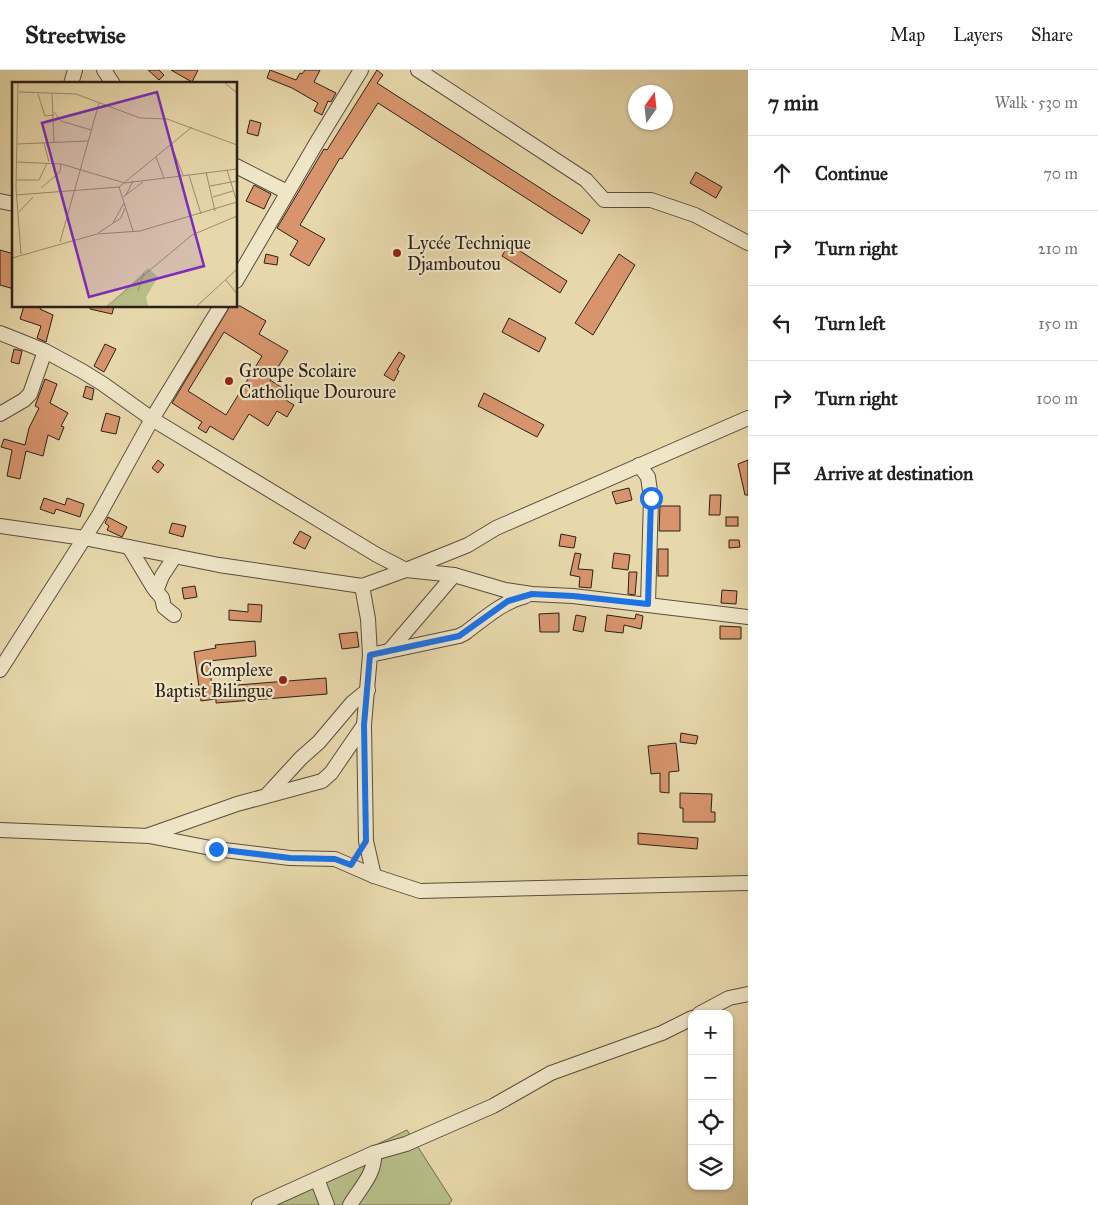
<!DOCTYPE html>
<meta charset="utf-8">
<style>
:root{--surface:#fff;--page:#f6f6f6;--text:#222;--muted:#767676;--line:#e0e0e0}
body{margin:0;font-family:"IM FELL Great Primer",serif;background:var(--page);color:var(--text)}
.controls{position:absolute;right:15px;bottom:15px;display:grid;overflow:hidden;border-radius:10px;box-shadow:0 1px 4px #0004}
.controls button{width:45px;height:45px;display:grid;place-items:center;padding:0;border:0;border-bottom:1px solid var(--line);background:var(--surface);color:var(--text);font:25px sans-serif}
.compass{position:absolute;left:628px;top:15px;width:45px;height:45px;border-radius:50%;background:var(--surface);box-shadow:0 1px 4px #0004;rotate:15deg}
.stop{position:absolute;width:15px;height:15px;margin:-11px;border:4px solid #1a73e8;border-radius:50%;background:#fff}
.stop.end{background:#1a73e8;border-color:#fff;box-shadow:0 1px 5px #0008}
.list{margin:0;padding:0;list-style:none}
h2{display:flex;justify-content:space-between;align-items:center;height:65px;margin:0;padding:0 20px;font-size:21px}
h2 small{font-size:16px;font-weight:400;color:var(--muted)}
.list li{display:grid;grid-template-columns:32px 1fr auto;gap:15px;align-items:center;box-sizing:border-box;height:75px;padding:0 20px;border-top:1px solid var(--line)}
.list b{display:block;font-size:19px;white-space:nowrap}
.list em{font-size:16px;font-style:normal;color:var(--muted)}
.icon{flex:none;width:28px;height:28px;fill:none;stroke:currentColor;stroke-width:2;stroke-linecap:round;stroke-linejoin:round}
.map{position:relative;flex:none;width:748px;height:1135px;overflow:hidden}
header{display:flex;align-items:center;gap:30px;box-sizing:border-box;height:70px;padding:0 25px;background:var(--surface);border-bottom:1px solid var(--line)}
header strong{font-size:24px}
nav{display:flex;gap:28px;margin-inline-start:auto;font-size:18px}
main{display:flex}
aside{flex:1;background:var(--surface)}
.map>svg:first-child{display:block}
</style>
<header>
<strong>Streetwise</strong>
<nav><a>Map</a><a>Layers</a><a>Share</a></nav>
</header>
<main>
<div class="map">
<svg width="748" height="1135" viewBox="0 0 748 1135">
<rect width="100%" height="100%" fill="#e7d8ab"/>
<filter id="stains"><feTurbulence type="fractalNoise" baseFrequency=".004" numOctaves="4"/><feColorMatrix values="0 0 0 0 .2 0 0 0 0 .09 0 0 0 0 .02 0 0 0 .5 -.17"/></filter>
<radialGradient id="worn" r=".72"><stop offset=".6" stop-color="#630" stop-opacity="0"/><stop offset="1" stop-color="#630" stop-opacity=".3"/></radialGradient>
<polygon fill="#b7be88" stroke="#716f50" points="407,1060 452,1130 448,1135 251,1135"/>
<g fill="#d8956d" stroke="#2b2019" fill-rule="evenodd">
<polygon points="148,0 159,0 164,5 159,10"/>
<polygon points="171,0 198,0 192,12"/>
<polygon points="270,0 296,10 300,3 302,4 305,0 320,0 314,12 336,23 331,32 328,31 322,45 314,41 318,33 292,18 267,8"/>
<polygon points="377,0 383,5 377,13 590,150 582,164 378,33 342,89 340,88 300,155 325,169 309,196 290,185 298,171 277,158 324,79 327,80"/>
<polygon points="250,50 261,53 258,66 247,63"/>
<polygon points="696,102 722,117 716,128 690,113"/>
<polygon points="254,115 271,124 264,139 246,131"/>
<polygon points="509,174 567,211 560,223 502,186"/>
<polygon points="0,180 14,184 14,219 0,215"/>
<polygon points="266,184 278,187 277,195 264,193"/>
<polygon points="619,184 635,195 593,265 575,253"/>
<polygon points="24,236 41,236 40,239 53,245 46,272 37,268 41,256 20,249"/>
<polygon points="90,236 114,236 112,244 90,239"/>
<path d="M230,236H240L266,251L259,264L288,281L270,310L289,322L284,329L294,335L287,347L277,341L268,356L249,344L233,370L210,356L206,363L198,358L202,352L172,333ZM224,262L262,286L226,345L188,321Z"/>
<polygon points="509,248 546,268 539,282 502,262"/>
<polygon points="105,274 116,279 104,302 94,296"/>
<polygon points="14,279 22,281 19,294 11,292"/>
<polygon points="399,282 405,286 397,300 399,301 394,311 384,305"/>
<polygon points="45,309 57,314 50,333 68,343 61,356 64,357 59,370 48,365 43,386 26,381 20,409 7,406 12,380 1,377 4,369 25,375 29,358 39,338 35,336"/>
<polygon points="86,316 94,319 92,330 83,327"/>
<polygon points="484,323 544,355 537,367 478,336"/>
<polygon points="106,343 120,347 116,364 101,361"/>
<polygon points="158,390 164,395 158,403 152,398"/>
<polygon points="748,390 748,425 745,425 738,394"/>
<polygon points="629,418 632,430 616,434 612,422"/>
<polygon points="710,425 721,425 720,445 709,445"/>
<polygon points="44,428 65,435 67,428 84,434 80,447 56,439 54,444 40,439"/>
<polygon points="660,436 680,436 680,461 659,461"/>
<polygon points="108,447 127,457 122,467 107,460 109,456 105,453"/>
<rect x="726" y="447" width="12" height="9"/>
<polygon points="172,453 186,456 183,467 169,463"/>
<polygon points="300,461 311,467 305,479 293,473"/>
<polygon points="561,464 576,467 574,478 559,476"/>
<polygon points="729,470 739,470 740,477 729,478"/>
<rect x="658" y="479" width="10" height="27"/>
<polygon points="575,483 581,484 578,499 593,500 591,518 579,517 580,507 570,505"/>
<polygon points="614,483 630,485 628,500 612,498"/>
<polygon points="629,502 637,502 635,525 628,524"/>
<polygon points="195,516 197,527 184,529 182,518"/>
<polygon points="722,520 737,521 736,534 721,533"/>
<polygon points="248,534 262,535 261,552 229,550 229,540 248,542"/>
<polygon points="559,543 559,562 540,562 539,544"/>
<polygon points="636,544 643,546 641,559 624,555 623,563 605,561 607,545 635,549"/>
<polygon points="576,545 586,547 583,562 573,560"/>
<polygon points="720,556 741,557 741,569 720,569"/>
<polygon points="357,562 359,577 342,579 339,564"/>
<polygon points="255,571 256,586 209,591 212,617 326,608 327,624 216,633 216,629 201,631 194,582 216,578 215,575"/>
<polygon points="681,663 698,666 696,674 680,672"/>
<polygon points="676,673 679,701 669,702 669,723 660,722 660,703 651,704 648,676"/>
<polygon points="680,723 712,724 711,742 715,742 715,752 683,752 683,738 680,738"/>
<polygon points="638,763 698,768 697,779 638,774"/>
</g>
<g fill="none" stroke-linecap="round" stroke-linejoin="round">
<g stroke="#5a4e3e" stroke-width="16">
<g id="minor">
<polyline points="104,0 113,14"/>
<polyline points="418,0 586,110 604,130 651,130 695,145 748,173"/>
<polyline points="71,14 75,0"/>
<polyline points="236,96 287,122"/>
<polyline points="0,131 14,134"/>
<polyline points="236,211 317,72 361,0"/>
<polyline points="0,263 45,281 82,301 103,314 152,349 377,485 406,500 454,505 505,520 532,524 573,526 748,547"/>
<polyline points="0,344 24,330 30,324 45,281"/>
<polyline points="639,395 648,407 651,428 648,534"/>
<polyline points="0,456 84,468 219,495 362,516 406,500 468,475 496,458 748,348"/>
<polyline points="129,477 153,517 162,528 164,537 174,545"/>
<polyline points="362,516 368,549 370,585 364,655 366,771 374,806"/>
<polyline points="156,521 162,506 175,486"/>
<polyline points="390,580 454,505"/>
<path d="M370,585L459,566L465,563C485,548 502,532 526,526"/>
<polyline points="0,600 99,445 152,349 221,236"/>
<polyline points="267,725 301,688 319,672 352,633 368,620"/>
<polyline points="0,760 149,766 216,779 290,788 335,789 374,806 420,821 748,813"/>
<polyline points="149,765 237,734 322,711 331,703 364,655"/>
<polyline points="699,944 729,928 748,924"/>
<polyline points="317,1109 327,1135"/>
<polyline points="259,1135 374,1083 406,1074 493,1036 551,1003 662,963 692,948"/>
<path d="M350,1135C360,1118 376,1103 374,1083"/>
</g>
</g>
<use href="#minor" stroke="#efe6c8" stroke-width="14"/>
</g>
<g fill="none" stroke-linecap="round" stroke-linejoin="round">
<polyline stroke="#1a73e8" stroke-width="6" points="216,779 290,788 335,789 351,795 366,771 364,655 370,585 459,566 508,531 532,524 573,526 648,534 651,428"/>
</g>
<g fill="#8f2418" stroke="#efe6c8" stroke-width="2">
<circle cx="397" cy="183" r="5"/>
<circle cx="229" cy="311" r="5"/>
<circle cx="283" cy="610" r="5"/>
</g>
<g text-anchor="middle" stroke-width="4.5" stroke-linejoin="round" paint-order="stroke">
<g font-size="18" fill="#2b2019" stroke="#efe6c8" text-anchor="start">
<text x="407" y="179">Lycée Technique<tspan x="407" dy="21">Djamboutou</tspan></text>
<text x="239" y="307">Groupe Scolaire<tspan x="239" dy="21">Catholique Douroure</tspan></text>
<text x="273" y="606" text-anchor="end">Complexe<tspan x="273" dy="21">Baptist Bilingue</tspan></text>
</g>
</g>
<g transform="translate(12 12)">
<rect width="225" height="225" fill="#e7d8ab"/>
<path d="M136,186L146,195L134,215L136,224H96Z" fill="#b7be88"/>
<path fill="none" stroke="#9c8e71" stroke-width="1" d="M6,1L4,106L9,172M213,1L225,11M7,10L64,12L128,36L155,37L225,63M26,12L33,34L42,33M40,12L42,61M42,30L49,39L79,48M32,61L37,80M5,62L76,59M159,63L171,93M144,75L152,96M4,80L49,82L113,101L225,87M215,88L225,120M194,90L203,129M177,93L189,132M4,98H27L35,81M198,104L225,99M107,105L121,149M29,106L48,90L49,82M4,113L107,105L180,45M114,113L121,99M111,115L131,100M201,115L221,109M7,130L21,115M101,141L112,121M86,151L109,136L113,126M48,160L87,21M0,176L85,152L128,149L225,120M214,198L225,212M126,209L132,191M95,224L180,153L225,134M185,224L225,187"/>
<path fill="#7b2cbf" fill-opacity="0.15" stroke="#7b2cbf" stroke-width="2.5" d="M145,10L192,184L77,215L30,41Z"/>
<rect width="225" height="225" fill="none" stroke="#2b2019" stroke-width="2.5"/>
</g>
<rect width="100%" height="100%" filter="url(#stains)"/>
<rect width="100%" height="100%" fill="url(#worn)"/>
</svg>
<div class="controls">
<button>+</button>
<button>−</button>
<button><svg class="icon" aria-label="locate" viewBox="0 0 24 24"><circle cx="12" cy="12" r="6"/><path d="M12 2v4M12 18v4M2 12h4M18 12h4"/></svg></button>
<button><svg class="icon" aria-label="layers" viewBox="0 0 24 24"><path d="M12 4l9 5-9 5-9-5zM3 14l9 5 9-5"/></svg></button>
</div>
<svg class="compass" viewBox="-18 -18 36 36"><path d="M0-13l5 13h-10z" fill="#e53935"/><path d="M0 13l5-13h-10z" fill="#767676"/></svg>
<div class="stop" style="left:651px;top:428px"></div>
<div class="stop end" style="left:216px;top:779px"></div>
</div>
<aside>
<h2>7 min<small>Walk · 530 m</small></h2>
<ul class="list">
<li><svg class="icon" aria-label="ahead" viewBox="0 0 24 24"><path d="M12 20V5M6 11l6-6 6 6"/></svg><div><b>Continue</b></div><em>70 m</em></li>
<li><svg class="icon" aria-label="right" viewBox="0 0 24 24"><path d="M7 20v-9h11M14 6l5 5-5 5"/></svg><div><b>Turn right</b></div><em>210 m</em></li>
<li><svg class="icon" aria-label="left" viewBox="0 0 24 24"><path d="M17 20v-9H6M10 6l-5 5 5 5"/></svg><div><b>Turn left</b></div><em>150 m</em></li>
<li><svg class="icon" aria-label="right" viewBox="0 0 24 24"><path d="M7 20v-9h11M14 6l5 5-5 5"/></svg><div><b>Turn right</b></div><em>100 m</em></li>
<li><svg class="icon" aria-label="arrive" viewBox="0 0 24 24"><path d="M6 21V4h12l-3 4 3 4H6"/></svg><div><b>Arrive at destination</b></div></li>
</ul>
</aside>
</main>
